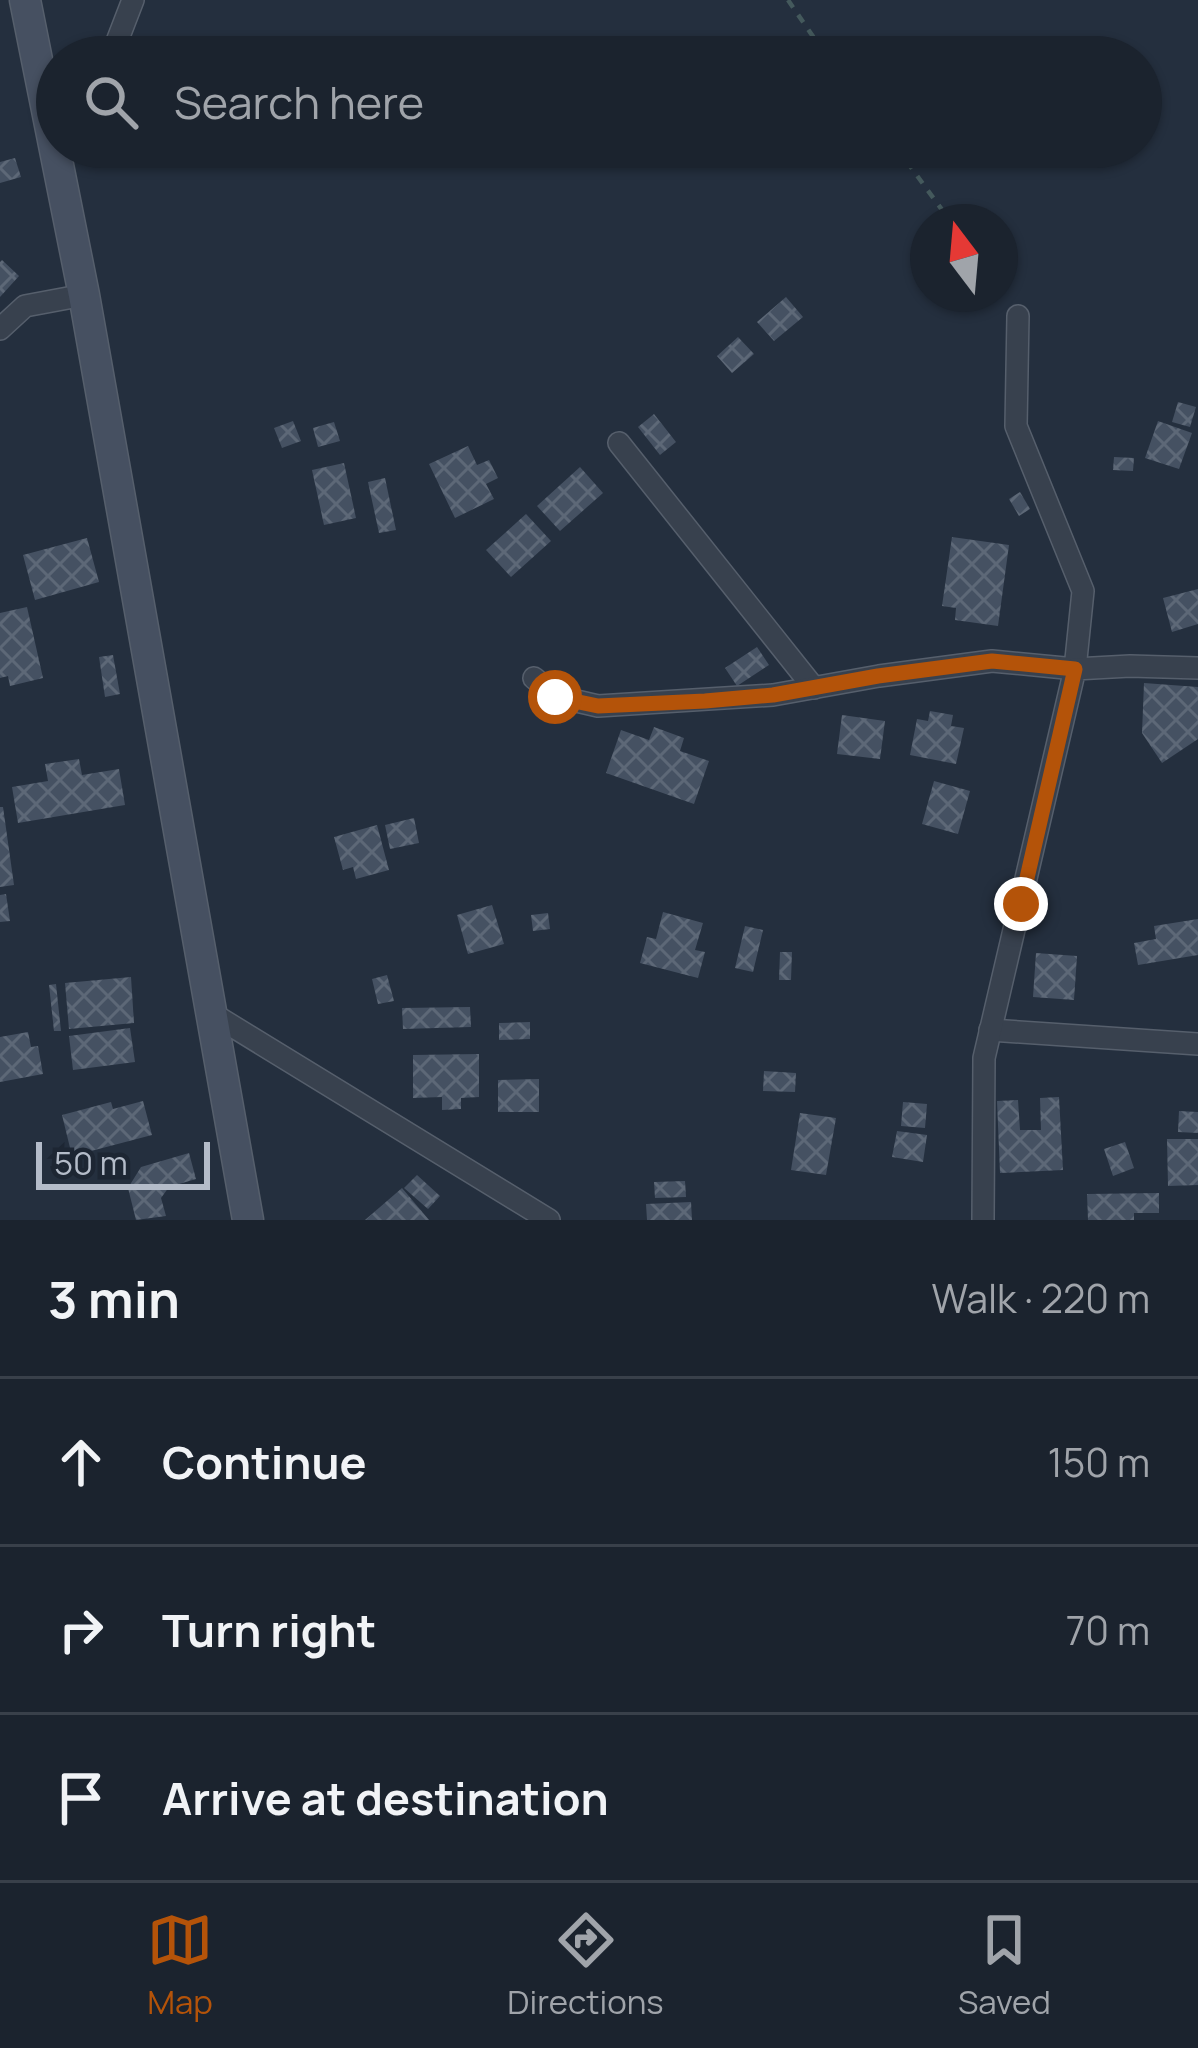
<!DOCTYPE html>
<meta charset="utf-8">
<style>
:root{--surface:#1b232e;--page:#282f3a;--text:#f1f3f6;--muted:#a0a4aa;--line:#39404a;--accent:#b45309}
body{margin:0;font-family:Manrope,sans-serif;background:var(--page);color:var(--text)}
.compass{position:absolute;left:910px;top:204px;width:108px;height:108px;border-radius:50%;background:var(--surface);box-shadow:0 3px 9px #0004;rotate:344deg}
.scale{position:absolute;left:36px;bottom:30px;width:174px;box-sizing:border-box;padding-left:12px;border:6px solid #b4bcc9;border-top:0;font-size:33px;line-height:42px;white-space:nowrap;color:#b4bcc9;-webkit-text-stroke:9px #1d2633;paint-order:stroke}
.stop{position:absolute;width:36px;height:36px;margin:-27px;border:9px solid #b45309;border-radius:50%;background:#fff}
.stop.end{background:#b45309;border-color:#fff;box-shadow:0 3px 12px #0008}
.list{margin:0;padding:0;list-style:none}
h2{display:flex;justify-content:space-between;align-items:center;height:156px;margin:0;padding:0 48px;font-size:51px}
h2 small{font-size:39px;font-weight:400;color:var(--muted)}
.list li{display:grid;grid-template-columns:78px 1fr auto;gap:36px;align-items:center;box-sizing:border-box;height:168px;padding:0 48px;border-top:3px solid var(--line)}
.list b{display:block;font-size:45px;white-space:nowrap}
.list em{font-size:39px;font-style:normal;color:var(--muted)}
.icon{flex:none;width:66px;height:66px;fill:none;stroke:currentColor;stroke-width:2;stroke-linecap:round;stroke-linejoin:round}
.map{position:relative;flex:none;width:1198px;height:1220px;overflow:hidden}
.search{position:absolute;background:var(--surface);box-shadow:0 3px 9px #0004;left:36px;right:36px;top:36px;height:132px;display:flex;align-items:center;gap:30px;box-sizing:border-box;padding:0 42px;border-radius:66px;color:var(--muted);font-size:45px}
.sheet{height:660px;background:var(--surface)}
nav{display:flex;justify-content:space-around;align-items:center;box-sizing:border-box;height:168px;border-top:3px solid var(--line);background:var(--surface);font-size:33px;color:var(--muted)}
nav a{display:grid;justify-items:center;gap:6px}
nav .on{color:var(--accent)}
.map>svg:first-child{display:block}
</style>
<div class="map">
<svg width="1198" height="1220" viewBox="0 0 1198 1220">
<defs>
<pattern id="building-cross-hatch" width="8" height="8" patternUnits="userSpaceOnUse" patternTransform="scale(3)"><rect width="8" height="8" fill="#455162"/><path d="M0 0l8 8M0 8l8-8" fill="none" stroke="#5d6877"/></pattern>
</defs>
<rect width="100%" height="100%" fill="#242f3e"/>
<g fill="url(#building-cross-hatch)">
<polygon points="15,158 21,177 0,183 0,162"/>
<polygon points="2,260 19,276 0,297 0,262"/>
<polygon points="786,297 803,317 774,341 757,322"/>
<polygon points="738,337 754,354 732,373 717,356"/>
<polygon points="1178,402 1196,407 1190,427 1172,422"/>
<polygon points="654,414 676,442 660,455 638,427"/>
<polygon points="293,421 301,441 282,448 274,428"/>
<polygon points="1158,421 1192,433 1179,469 1145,458"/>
<polygon points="334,422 340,441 318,447 313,428"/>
<polygon points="468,446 477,465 489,460 498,478 486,484 494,499 455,518 429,464"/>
<polygon points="1114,457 1134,458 1133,471 1113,470"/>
<polygon points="344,463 356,518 324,525 312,470"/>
<polygon points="580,467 603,493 560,531 537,506"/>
<polygon points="385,478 396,530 379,533 368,482"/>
<polygon points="1020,492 1030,509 1019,516 1009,499"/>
<polygon points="526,514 551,541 511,577 486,550"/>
<polygon points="952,537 1009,545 998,626 955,620 956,608 942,606"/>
<polygon points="87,538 99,582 35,600 23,555"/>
<polygon points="1198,589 1198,624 1172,632 1163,598"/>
<polygon points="27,607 43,678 10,686 8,676 0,678 0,613"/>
<polygon points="757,647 769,665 737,686 725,668"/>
<polygon points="113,655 120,694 105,697 99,657"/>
<polygon points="1144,683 1198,687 1198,739 1162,763 1142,733"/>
<polygon points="930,711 953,715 951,726 964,728 956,764 910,755 917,719 928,721"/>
<polygon points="842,715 885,721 880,759 837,754"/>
<polygon points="654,727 684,738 680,751 709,761 694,804 606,773 621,730 649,740"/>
<polygon points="79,759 82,775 119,769 125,805 18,823 12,787 48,781 45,764"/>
<polygon points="934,781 970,791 958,834 922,824"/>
<polygon points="0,807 3,807 14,885 0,887"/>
<polygon points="414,818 419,843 390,849 385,825"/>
<polygon points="377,825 389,870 356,879 353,867 343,870 334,837"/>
<polygon points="6,894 10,921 0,922 0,895"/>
<polygon points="492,905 504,944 468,954 457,915"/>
<polygon points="663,912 703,923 695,950 705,952 698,978 640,963 647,937 656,939"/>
<polygon points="548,913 550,929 533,931 531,915"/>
<polygon points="1198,919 1198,955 1138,965 1134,943 1156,939 1154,926"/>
<polygon points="745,926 763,930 753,972 735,968"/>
<polygon points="780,952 792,952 791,980 779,980"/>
<polygon points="1036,953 1077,956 1074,1000 1033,997"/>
<polygon points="387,975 394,1001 378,1004 372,979"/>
<polygon points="131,977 134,1023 69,1029 65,983"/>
<polygon points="56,984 61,1031 54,1031 49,985"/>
<polygon points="470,1007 471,1027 403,1029 402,1008"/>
<polygon points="530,1022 530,1039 499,1040 499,1023"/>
<polygon points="130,1028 135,1062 73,1070 69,1036"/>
<polygon points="28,1032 31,1047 38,1046 43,1074 0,1082 0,1037"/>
<polygon points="479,1054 479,1097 461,1098 461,1109 442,1110 442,1097 413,1098 413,1055"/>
<polygon points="764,1071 796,1073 795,1092 763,1091"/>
<polygon points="539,1079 539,1112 498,1112 498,1080"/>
<polygon points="1059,1097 1063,1170 1000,1173 997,1101 1018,1100 1020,1130 1041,1130 1040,1098"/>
<polygon points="143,1101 152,1135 72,1156 62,1115 111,1102 113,1109"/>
<polygon points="903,1102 927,1104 925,1128 901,1126"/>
<polygon points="1179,1111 1198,1112 1198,1133 1178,1132"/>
<polygon points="800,1113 836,1118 826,1175 791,1170"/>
<polygon points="897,1131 927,1135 923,1162 892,1157"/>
<polygon points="1167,1139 1198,1139 1198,1185 1168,1186"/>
<polygon points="1125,1142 1134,1168 1113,1176 1104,1149"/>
<polygon points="189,1153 196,1179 169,1187 161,1198 166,1216 136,1220 128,1188 141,1167"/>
<polygon points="417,1175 440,1196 428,1209 404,1188"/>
<polygon points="685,1181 686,1197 655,1198 654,1182"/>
<polygon points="402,1188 429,1220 365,1220"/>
<polygon points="1159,1193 1159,1213 1134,1213 1134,1220 1088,1220 1087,1194"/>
<polygon points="691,1202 692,1220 647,1220 646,1204"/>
</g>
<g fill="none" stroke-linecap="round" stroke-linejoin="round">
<g stroke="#565f6c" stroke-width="24">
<g id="minor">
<polyline points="111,57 133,0"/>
<polyline points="0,329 25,306 84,295"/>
<polyline points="619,443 814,688"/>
<polyline points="534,678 555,696 598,706 773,695 879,676 992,661 1075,669 1083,591 1016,426 1018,316"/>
<polyline points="211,1013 549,1220"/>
<polyline points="990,1030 1198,1044"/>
<polyline points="983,1220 984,1058 1075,669 1130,666 1198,668"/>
</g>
</g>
<g stroke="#565f6c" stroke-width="33">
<polyline id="secondary" points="25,0 84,295 248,1220"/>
</g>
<g stroke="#44595c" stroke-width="4.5" stroke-dasharray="9 9" stroke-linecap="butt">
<polyline points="788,0 827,57"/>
<polyline points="896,147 951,222"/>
</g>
<use href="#minor" stroke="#38414e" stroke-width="21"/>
<use href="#secondary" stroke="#465061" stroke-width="30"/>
</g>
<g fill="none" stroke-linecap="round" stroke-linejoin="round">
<polyline stroke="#b45309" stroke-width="15" points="555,697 598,706 705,701 773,695 878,676 992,661 1075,669 1021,904"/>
</g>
</svg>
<svg class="compass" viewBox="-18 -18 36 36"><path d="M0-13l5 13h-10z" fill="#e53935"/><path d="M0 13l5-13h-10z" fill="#a0a4aa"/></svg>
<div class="scale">50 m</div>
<div class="stop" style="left:555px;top:697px"></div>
<div class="stop end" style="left:1021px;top:904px"></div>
<div class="search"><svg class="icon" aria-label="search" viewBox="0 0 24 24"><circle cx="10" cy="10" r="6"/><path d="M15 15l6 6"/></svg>Search here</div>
</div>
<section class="sheet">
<h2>3 min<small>Walk · 220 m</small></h2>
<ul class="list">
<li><svg class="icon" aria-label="ahead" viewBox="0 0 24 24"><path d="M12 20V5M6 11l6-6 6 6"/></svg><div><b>Continue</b></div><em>150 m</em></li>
<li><svg class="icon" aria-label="right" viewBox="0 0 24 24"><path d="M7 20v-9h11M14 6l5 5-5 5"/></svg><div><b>Turn right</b></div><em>70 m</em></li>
<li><svg class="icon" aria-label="arrive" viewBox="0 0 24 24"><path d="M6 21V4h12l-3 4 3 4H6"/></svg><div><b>Arrive at destination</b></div></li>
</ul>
</section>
<nav>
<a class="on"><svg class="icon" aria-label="map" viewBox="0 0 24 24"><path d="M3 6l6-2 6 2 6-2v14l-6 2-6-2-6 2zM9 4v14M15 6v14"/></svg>Map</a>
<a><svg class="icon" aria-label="directions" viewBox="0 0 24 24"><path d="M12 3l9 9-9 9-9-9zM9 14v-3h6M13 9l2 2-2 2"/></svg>Directions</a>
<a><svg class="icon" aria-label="saved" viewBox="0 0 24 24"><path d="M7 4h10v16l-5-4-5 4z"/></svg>Saved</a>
</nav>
